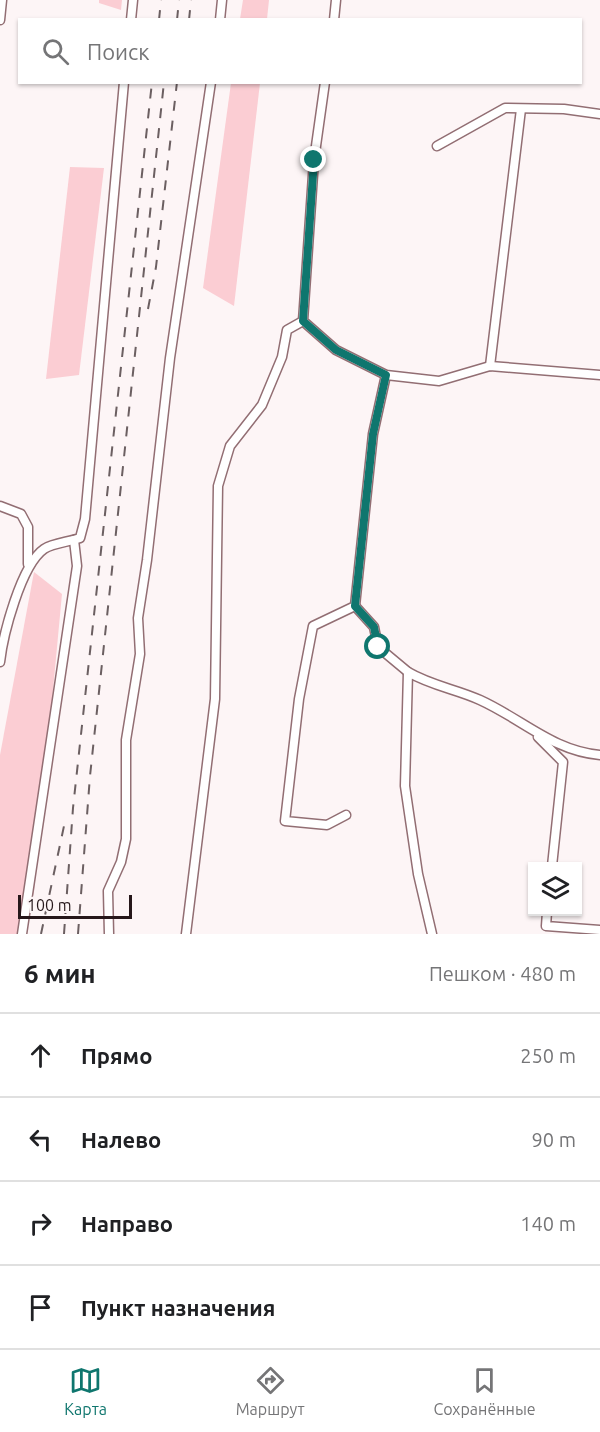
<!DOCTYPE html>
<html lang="ru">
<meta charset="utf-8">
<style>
:root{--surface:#fff;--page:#f6f6f6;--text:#202124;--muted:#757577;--line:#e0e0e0;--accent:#0f766e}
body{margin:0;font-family:Ubuntu,sans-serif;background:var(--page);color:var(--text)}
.controls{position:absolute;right:18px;bottom:18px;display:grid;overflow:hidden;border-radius:0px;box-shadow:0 2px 4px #0004}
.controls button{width:54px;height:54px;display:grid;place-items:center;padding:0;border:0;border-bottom:2px solid var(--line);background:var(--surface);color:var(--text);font:30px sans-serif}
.scale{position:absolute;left:18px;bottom:15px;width:114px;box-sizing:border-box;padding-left:6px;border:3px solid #26171a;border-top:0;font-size:16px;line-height:21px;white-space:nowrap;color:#26171a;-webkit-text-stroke:4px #fdf5f6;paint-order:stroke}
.stop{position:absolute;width:18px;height:18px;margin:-14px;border:4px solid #0f766e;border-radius:50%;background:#fff}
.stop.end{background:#0f766e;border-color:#fff;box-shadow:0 2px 6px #0008}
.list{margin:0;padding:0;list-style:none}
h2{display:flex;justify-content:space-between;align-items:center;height:78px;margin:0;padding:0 24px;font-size:26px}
h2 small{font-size:20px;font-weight:400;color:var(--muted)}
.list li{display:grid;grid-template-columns:39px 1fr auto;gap:18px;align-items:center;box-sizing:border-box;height:84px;padding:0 24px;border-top:2px solid var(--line)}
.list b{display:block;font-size:22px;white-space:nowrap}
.list em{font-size:20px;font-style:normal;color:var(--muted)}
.icon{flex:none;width:33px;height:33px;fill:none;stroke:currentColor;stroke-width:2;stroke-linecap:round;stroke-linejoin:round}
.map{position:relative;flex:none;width:600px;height:934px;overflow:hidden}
.search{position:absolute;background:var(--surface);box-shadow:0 2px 4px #0004;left:18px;right:18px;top:18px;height:66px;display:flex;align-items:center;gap:15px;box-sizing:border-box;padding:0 21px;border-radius:0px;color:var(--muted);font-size:22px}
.sheet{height:414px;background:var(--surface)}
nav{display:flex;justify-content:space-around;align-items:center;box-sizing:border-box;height:84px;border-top:2px solid var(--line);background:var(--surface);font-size:16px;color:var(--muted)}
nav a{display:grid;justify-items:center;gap:3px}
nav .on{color:var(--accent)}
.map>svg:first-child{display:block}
</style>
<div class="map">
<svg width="600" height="934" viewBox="0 0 600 934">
<rect width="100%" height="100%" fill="#fdf5f6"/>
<g fill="#fbcdd3">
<polygon points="99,0 122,0 121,10 99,3"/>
<polygon points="243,0 269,0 267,19 240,19"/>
<polygon points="231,83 260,83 234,306 203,288"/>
<polygon points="70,167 104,168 79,375 46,379"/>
<polygon points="34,572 62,594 34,892 23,934 0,934 0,755"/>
</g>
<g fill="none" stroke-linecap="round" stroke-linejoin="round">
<g stroke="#926e73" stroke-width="11">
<g id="minor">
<polyline points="0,20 2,0"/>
<polyline points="131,20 133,0"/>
<polyline points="220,20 222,0"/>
<polyline points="334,20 336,0"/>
<polyline points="325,82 314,160 303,321 336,350 386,375 439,381 490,366 600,375"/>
<polyline points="437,146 505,108 564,109 600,114"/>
<polyline points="490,366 521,109"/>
<polyline points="0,506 21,514 28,527 28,564"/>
<polyline points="355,606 374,627 378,647 408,672"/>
<path d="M0,662C3,635 21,565 44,549C53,543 69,542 80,538L85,519L124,82"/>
<polyline points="538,737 563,762 552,866"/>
<polyline points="346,815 327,825 285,821 299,699 313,626 355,606 373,434 386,375"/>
<polyline points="547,912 546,926 600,930"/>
<polyline points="22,934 77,566 74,540"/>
<polyline points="109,934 108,891 121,862 126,839 126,740 140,654 138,618 147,560 170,358 211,82"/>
<polyline points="186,934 215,699 218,486 230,446 262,405 282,357 287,330 303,321"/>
<path d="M432,934L418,874L405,786L408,672C432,686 456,689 480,700C522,719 553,751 600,755"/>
</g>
</g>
<use href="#minor" stroke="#fff" stroke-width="8"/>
<g stroke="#6b5f61" stroke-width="2" stroke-dasharray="10 10" stroke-linecap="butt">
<polyline points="159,20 161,0"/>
<polyline points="177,20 179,0"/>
<polyline points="189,20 191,0"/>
<polyline points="148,309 156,267 177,82"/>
<polyline points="41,934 64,826"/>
<polyline points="64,934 73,808 152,82"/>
<polyline points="78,934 90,776 164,82"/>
</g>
</g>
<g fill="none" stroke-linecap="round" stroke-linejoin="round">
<polyline stroke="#0f766e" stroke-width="8" points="314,160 303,321 336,350 386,375 373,434 355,606 374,627 378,647"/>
</g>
</svg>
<div class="controls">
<button><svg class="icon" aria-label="layers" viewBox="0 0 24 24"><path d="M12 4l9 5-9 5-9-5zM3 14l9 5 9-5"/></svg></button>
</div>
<div class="scale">100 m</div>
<div class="stop" style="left:378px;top:647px"></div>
<div class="stop end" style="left:314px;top:160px"></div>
<div class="search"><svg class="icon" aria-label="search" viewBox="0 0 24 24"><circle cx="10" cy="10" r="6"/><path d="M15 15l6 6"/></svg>Поиск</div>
</div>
<section class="sheet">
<h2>6 мин<small>Пешком · 480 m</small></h2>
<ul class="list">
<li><svg class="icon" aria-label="ahead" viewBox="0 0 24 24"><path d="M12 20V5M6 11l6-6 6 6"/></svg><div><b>Прямо</b></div><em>250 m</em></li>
<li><svg class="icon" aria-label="left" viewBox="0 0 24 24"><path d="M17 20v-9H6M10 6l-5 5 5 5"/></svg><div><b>Налево</b></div><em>90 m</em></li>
<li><svg class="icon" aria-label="right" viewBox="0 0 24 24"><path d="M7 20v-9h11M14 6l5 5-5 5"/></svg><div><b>Направо</b></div><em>140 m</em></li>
<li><svg class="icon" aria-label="arrive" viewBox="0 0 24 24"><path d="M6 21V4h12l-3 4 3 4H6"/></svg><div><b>Пункт назначения</b></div></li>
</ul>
</section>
<nav>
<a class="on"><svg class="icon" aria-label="map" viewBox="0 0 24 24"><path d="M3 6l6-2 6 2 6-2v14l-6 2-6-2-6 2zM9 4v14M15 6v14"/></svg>Карта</a>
<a><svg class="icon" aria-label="directions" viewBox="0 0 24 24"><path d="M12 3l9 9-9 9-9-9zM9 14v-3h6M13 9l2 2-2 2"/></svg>Маршрут</a>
<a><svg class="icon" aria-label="saved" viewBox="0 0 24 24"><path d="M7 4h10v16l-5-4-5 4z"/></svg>Сохранённые</a>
</nav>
